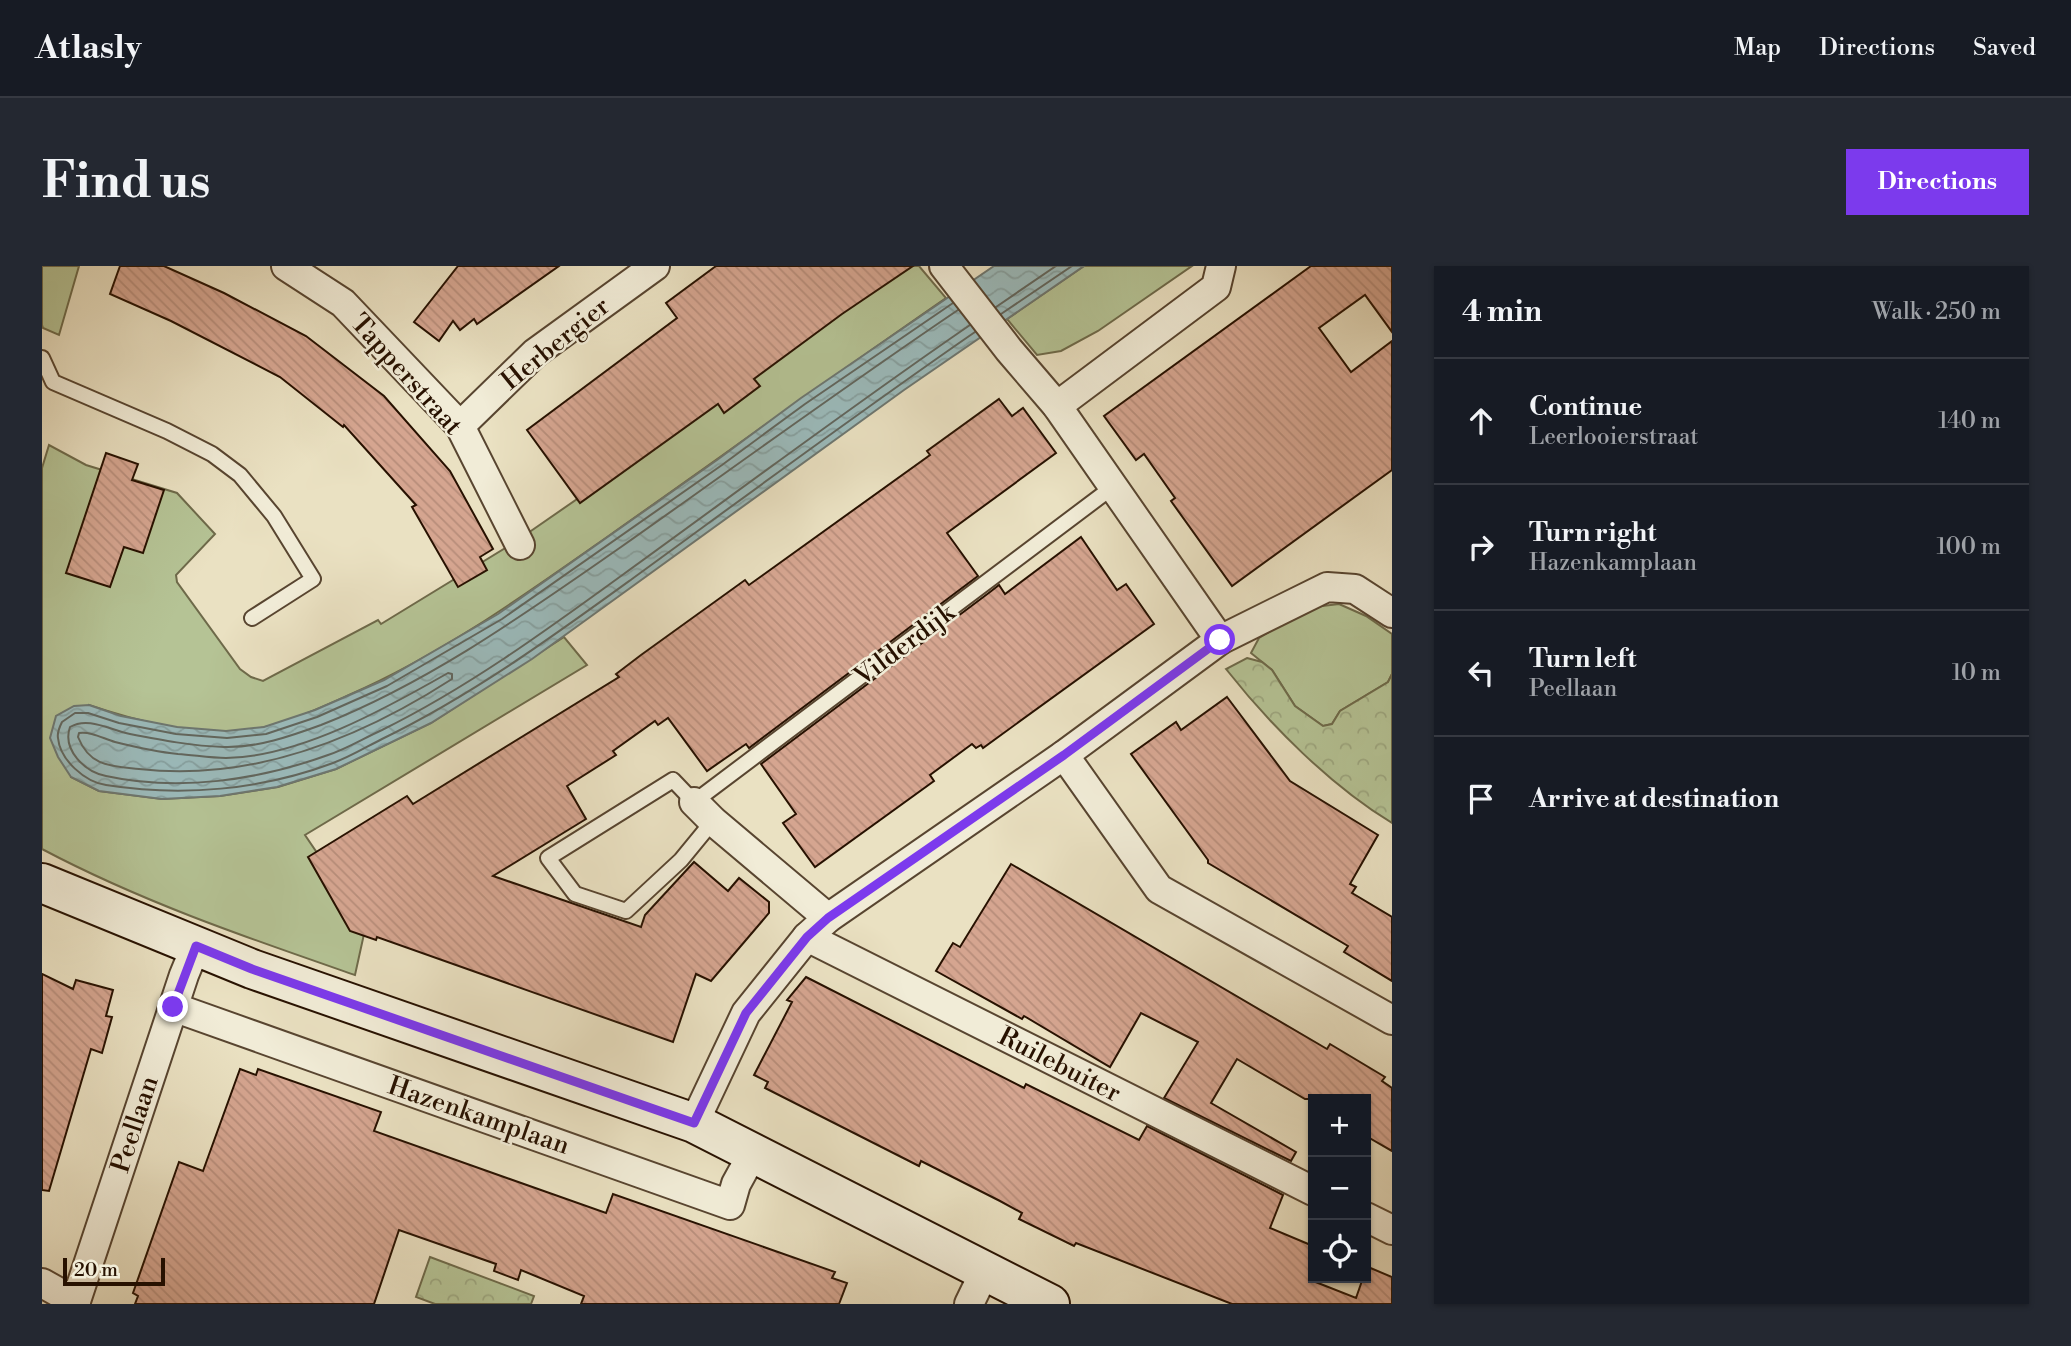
<!DOCTYPE html>
<meta charset="utf-8">
<style>
:root{--surface:#171b24;--page:#242831;--text:#f1f3f6;--muted:#9ea1a6;--line:#363941;--accent:#7c3aed}
body{margin:0;font-family:"Libre Bodoni",serif;background:var(--page);color:var(--text)}
.controls{position:absolute;right:21px;bottom:21px;display:grid;overflow:hidden;border-radius:0px;box-shadow:0 2px 5px #0004}
.controls button{width:63px;height:63px;display:grid;place-items:center;padding:0;border:0;border-bottom:2px solid var(--line);background:var(--surface);color:var(--text);font:35px sans-serif}
.scale{position:absolute;left:21px;bottom:18px;width:102px;box-sizing:border-box;padding-left:7px;border:4px solid #271100;border-top:0;font-size:19px;line-height:24px;white-space:nowrap;color:#271100;-webkit-text-stroke:5px #f1ecd7;paint-order:stroke}
.stop{position:absolute;width:21px;height:21px;margin:-16px;border:5px solid #7c3aed;border-radius:50%;background:#fff}
.stop.end{background:#7c3aed;border-color:#fff;box-shadow:0 2px 7px #0008}
.list{margin:0;padding:0;list-style:none}
h2{display:flex;justify-content:space-between;align-items:center;height:91px;margin:0;padding:0 28px;font-size:30px}
h2 small{font-size:23px;font-weight:400;color:var(--muted)}
.list li{display:grid;grid-template-columns:46px 1fr auto;gap:21px;align-items:center;box-sizing:border-box;height:126px;padding:0 28px;border-top:2px solid var(--line)}
.list b{display:block;font-size:26px;white-space:nowrap}
.list p{margin:0;font-size:23px;white-space:nowrap;color:var(--muted)}
.list em{font-size:23px;font-style:normal;color:var(--muted)}
.icon{flex:none;width:38px;height:38px;fill:none;stroke:currentColor;stroke-width:2;stroke-linecap:round;stroke-linejoin:round}
.map{position:relative;flex:none;width:1350px;height:1038px;overflow:hidden;border-radius:0px}
header{display:flex;align-items:center;gap:42px;box-sizing:border-box;height:98px;padding:0 35px;background:var(--surface);border-bottom:2px solid var(--line)}
header strong{font-size:33px}
nav{display:flex;gap:38px;margin-inline-start:auto;font-size:24px}
.intro{display:flex;align-items:center;justify-content:space-between;box-sizing:border-box;height:168px;padding:0 42px}
h1{margin:0;font-size:49px}
.button{padding:18px 32px;border-radius:0px;background:var(--accent);color:#fff;font-size:24px;font-weight:700}
main{display:flex;gap:42px;padding:0 42px}
aside{flex:1;background:var(--surface);border-radius:0px;box-shadow:0 2px 5px #0004}
.map>svg:first-child{display:block}
</style>
<header>
<strong>Atlasly</strong>
<nav><a>Map</a><a>Directions</a><a>Saved</a></nav>
</header>
<div class="intro"><h1>Find us</h1><a class="button">Directions</a></div>
<main>
<div class="map">
<svg width="1350" height="1038" viewBox="0 0 1350 1038">
<defs>
<pattern id="forest-crowns" width="20" height="18" patternUnits="userSpaceOnUse" patternTransform="scale(1.75)"><rect width="20" height="18" fill="#b5c395"/><path d="M2 6a3 3 0 1 1 6 0M12 15a3 3 0 1 1 6 0" fill="none" stroke="#9ca67f"/></pattern>
<pattern id="water-waves" width="16" height="10" patternUnits="userSpaceOnUse" patternTransform="scale(1.75)"><rect width="16" height="10" fill="#9bbbbc"/><path d="M0 5q4-4 8 0t8 0" fill="none" stroke="#86a0a0"/></pattern>
<pattern id="building-back-hatch" width="6" height="6" patternUnits="userSpaceOnUse" patternTransform="scale(1.75)"><rect width="6" height="6" fill="#d5a590"/><path d="M-1 5l2 2M0 0l6 6M5-1l2 2" fill="none" stroke="#b78d7a"/></pattern>
</defs>
<rect width="100%" height="100%" fill="#eae1c2"/>
<filter id="stains"><feTurbulence type="fractalNoise" baseFrequency=".00286" numOctaves="4"/><feColorMatrix values="0 0 0 0 .2 0 0 0 0 .09 0 0 0 0 .02 0 0 0 .5 -.17"/></filter>
<radialGradient id="worn" r=".72"><stop offset=".6" stop-color="#630" stop-opacity="0"/><stop offset="1" stop-color="#630" stop-opacity=".3"/></radialGradient>
<g fill="#b5c395" stroke="#6e6a4a" stroke-width="2">
<polygon points="0,0 37,0 17,69 1,62 0,59"/>
<path d="M855,0H877L904,32C791,110 680,190 568,269C484,328 401,388 307,429C280,441 252,454 223,461C168,474 100,457 47,439L29,511L57,525L120,533L178,530L236,521L294,503L389,457L522,371L545,399L263,569L324,659L313,709C206,672 100,636 0,583V202L7,179L44,199L135,227L173,268L134,309L135,316L198,403L209,411L221,415L336,354L339,358L473,276L671,139Z"/>
<polygon points="1042,0 1150,0 1056,65 1019,85 995,89 965,53"/>
<polygon points="1297,338 1324,350 1350,368 1350,408 1346,416 1298,445 1290,458 1281,460 1253,440 1230,404 1209,387 1217,372 1240,358 1272,341"/>
</g>
<g fill="url(#forest-crowns)" stroke="#6e6a4a" stroke-width="2">
<path d="M1205,392L1220,396L1230,404L1253,440L1281,460L1290,458L1298,445L1346,416L1350,408V557C1289,520 1228,459 1184,403Z"/>
<polygon points="388,991 492,1030 489,1038 393,1038 374,1031"/>
</g>
<polygon fill="url(#water-waves)" stroke="#6d7771" stroke-width="2" points="952,0 1042,0 862,124 490,393 389,457 294,503 235,521 178,530 120,533 57,525 29,511 16,491 8,472 14,450 32,440 47,439 79,450 135,461 184,465 222,461 273,444 342,414 456,348 675,194 759,132"/>
<g fill="none" stroke-linecap="round" stroke-linejoin="round">
<g stroke="#61665e" stroke-width="2">
<path d="M911,37L763,138L680,199L460,353L345,420L275,451L224,468L185,472L134,468L77,457L46,447H33L20,456C18,460 15,467 16,472C18,494 43,516 64,519C140,531 219,524 291,497C308,491 324,481 340,473C429,430 510,371 590,313C704,230 817,146 933,66"/>
<polyline points="954,41 1014,0"/>
<path d="M916,44C802,121 691,202 579,281C484,347 388,416 279,459C249,470 215,482 182,481C150,480 119,474 88,468C68,464 46,450 28,461C20,484 43,506 64,510C137,526 217,514 286,489C305,483 322,472 340,464C425,422 502,366 579,310C695,226 810,140 928,59"/>
<polyline points="959,48 1030,0"/>
<path d="M406,407L410,408V413C317,473 209,516 97,503C69,500 48,501 36,471L37,467C49,465 62,473 73,476C93,481 115,486 136,488C152,489 168,492 184,492C257,491 343,443 406,407Z"/>
</g>
</g>
<g fill="url(#building-back-hatch)" stroke="#271100" stroke-width="2">
<polygon points="78,0 122,0 182,27 264,70 342,130 408,205 451,283 438,291 445,304 416,321 370,241 374,239 302,159 301,161 238,111 129,55 68,28"/>
<polygon points="416,0 517,0 435,58 432,53 418,64 411,55 397,75 372,56"/>
<polygon points="674,0 871,0 800,48 712,113 718,120 682,147 676,138 538,237 485,164 635,52 624,37"/>
<polygon points="1269,0 1350,0 1350,66 1323,29 1277,62 1309,106 1350,75 1350,204 1190,320 1129,235 1133,232 1102,188 1094,194 1062,150"/>
<polygon points="957,133 970,150 981,142 1014,187 905,267 936,310 707,482 704,478 665,505 626,452 616,459 613,455 571,485 574,489 525,520 544,553 451,610 599,661 603,649 652,596 686,625 697,612 727,636 727,647 669,715 654,708 631,776 335,671 334,674 308,665 266,591 365,530 371,538 577,411 574,408 599,389 703,314 707,319 721,309 888,189 885,185"/>
<polygon points="64,187 96,198 90,214 122,224 101,287 82,281 68,321 24,307"/>
<polygon points="1039,271 1075,324 1084,318 1112,358 941,482 939,479 934,482 930,478 888,509 892,515 773,601 741,557 754,548 719,498 948,326 957,319 963,328"/>
<polygon points="1185,431 1248,515 1336,569 1308,618 1314,621 1310,627 1350,651 1350,715 1302,686 1306,680 1166,597 1166,594 1089,488 1134,456 1139,464"/>
<polygon points="969,598 1285,783 1288,778 1343,811 1340,815 1350,822 1350,885 1324,870 1324,833 1263,833 1195,793 1169,837 1254,886 1249,895 1122,832 1156,776 1099,747 1068,801 982,750 980,753 894,705 911,677 918,681"/>
<polygon points="0,708 31,723 34,714 71,724 64,750 70,751 60,787 49,783 7,925 0,924"/>
<polygon points="764,711 982,822 984,818 1097,874 1105,860 1241,929 1228,962 1271,980 1271,1015 1314,1032 1321,1012 1324,1012 1326,1001 1350,1011 1350,1038 1190,1038 1034,977 1032,980 977,953 980,947 958,935 879,895 877,900 723,822 726,816 712,809 750,736 745,734"/>
<polygon points="198,803 214,809 216,803 339,846 332,865 564,947 571,928 793,1006 790,1012 805,1017 797,1038 539,1038 542,1030 479,1004 476,1014 452,1005 454,998 357,964 332,1038 93,1038 96,1030 91,1027 137,896 161,905"/>
</g>
<g fill="none" stroke-linecap="round" stroke-linejoin="round">
<g stroke="#584530" stroke-width="18">
<g id="lane">
<polyline points="0,92 11,116 125,165 170,188 198,209 232,250 271,313 210,352"/>
<polyline points="671,555 639,594 584,645 533,628 506,592 631,514 652,536 1072,220"/>
</g>
</g>
<g stroke="#584530" stroke-width="32">
<g id="street">
<polyline points="244,0 301,37 418,160 478,279"/>
<polyline points="902,0 967,84 1015,140 1178,374"/>
<polyline points="1015,140 1174,21 1179,0"/>
<polyline points="418,160 493,87 613,0"/>
<polyline points="1022,489 1117,623 1350,754"/>
<polyline points="652,536 671,555 786,652"/>
<polyline points="765,671 1271,925"/>
<polyline points="131,741 688,939 694,918 711,887"/>
<polyline points="652,857 704,747 765,671 786,652 1022,489 1178,374 1285,321 1313,323 1350,347"/>
<polyline points="1324,951 1350,964"/>
<polyline points="0,1017 34,1036"/>
<polyline points="33,1038 142,709 154,680"/>
<polyline points="927,1038 943,1005"/>
</g>
</g>
<g stroke="#271100" stroke-width="42">
<polyline id="secondary" points="0,617 210,703 652,857 1008,1038"/>
</g>
<use href="#lane" stroke="#f1ecd7" stroke-width="14"/>
<use href="#street" stroke="#f1ecd7" stroke-width="28"/>
<use href="#secondary" stroke="#f1ecd7" stroke-width="38"/>
</g>
<g fill="none" stroke-linecap="round" stroke-linejoin="round">
<polyline stroke="#7c3aed" stroke-width="9" points="131,741 154,680 210,703 652,857 704,747 765,671 786,652 1022,489 1178,374"/>
</g>
<g text-anchor="middle" stroke-width="5" stroke-linejoin="round" paint-order="stroke">
<g font-size="26" fill="#271100" stroke="#f1ecd7">
<text transform="translate(513 77) rotate(-39)" y="9">Herbergier</text>
<text transform="translate(365 108) rotate(48)" y="9">Tapperstraat</text>
<text transform="translate(862 378) rotate(-37)" y="9">Vilderdijk</text>
<text transform="translate(1018 798) rotate(27)" y="9">Ruilebuiter</text>
<text transform="translate(437 849) rotate(19)" y="9">Hazenkamplaan</text>
<text transform="translate(92 858) rotate(-72)" y="9">Peellaan</text>
</g>
</g>
<rect width="100%" height="100%" filter="url(#stains)"/>
<rect width="100%" height="100%" fill="url(#worn)"/>
</svg>
<div class="controls">
<button>+</button>
<button>−</button>
<button><svg class="icon" aria-label="locate" viewBox="0 0 24 24"><circle cx="12" cy="12" r="6"/><path d="M12 2v4M12 18v4M2 12h4M18 12h4"/></svg></button>
</div>
<div class="scale">20 m</div>
<div class="stop" style="left:1178px;top:374px"></div>
<div class="stop end" style="left:131px;top:741px"></div>
</div>
<aside>
<h2>4 min<small>Walk · 250 m</small></h2>
<ul class="list">
<li><svg class="icon" aria-label="ahead" viewBox="0 0 24 24"><path d="M12 20V5M6 11l6-6 6 6"/></svg><div><b>Continue</b><p>Leerlooierstraat</p></div><em>140 m</em></li>
<li><svg class="icon" aria-label="right" viewBox="0 0 24 24"><path d="M7 20v-9h11M14 6l5 5-5 5"/></svg><div><b>Turn right</b><p>Hazenkamplaan</p></div><em>100 m</em></li>
<li><svg class="icon" aria-label="left" viewBox="0 0 24 24"><path d="M17 20v-9H6M10 6l-5 5 5 5"/></svg><div><b>Turn left</b><p>Peellaan</p></div><em>10 m</em></li>
<li><svg class="icon" aria-label="arrive" viewBox="0 0 24 24"><path d="M6 21V4h12l-3 4 3 4H6"/></svg><div><b>Arrive at destination</b></div></li>
</ul>
</aside>
</main>
